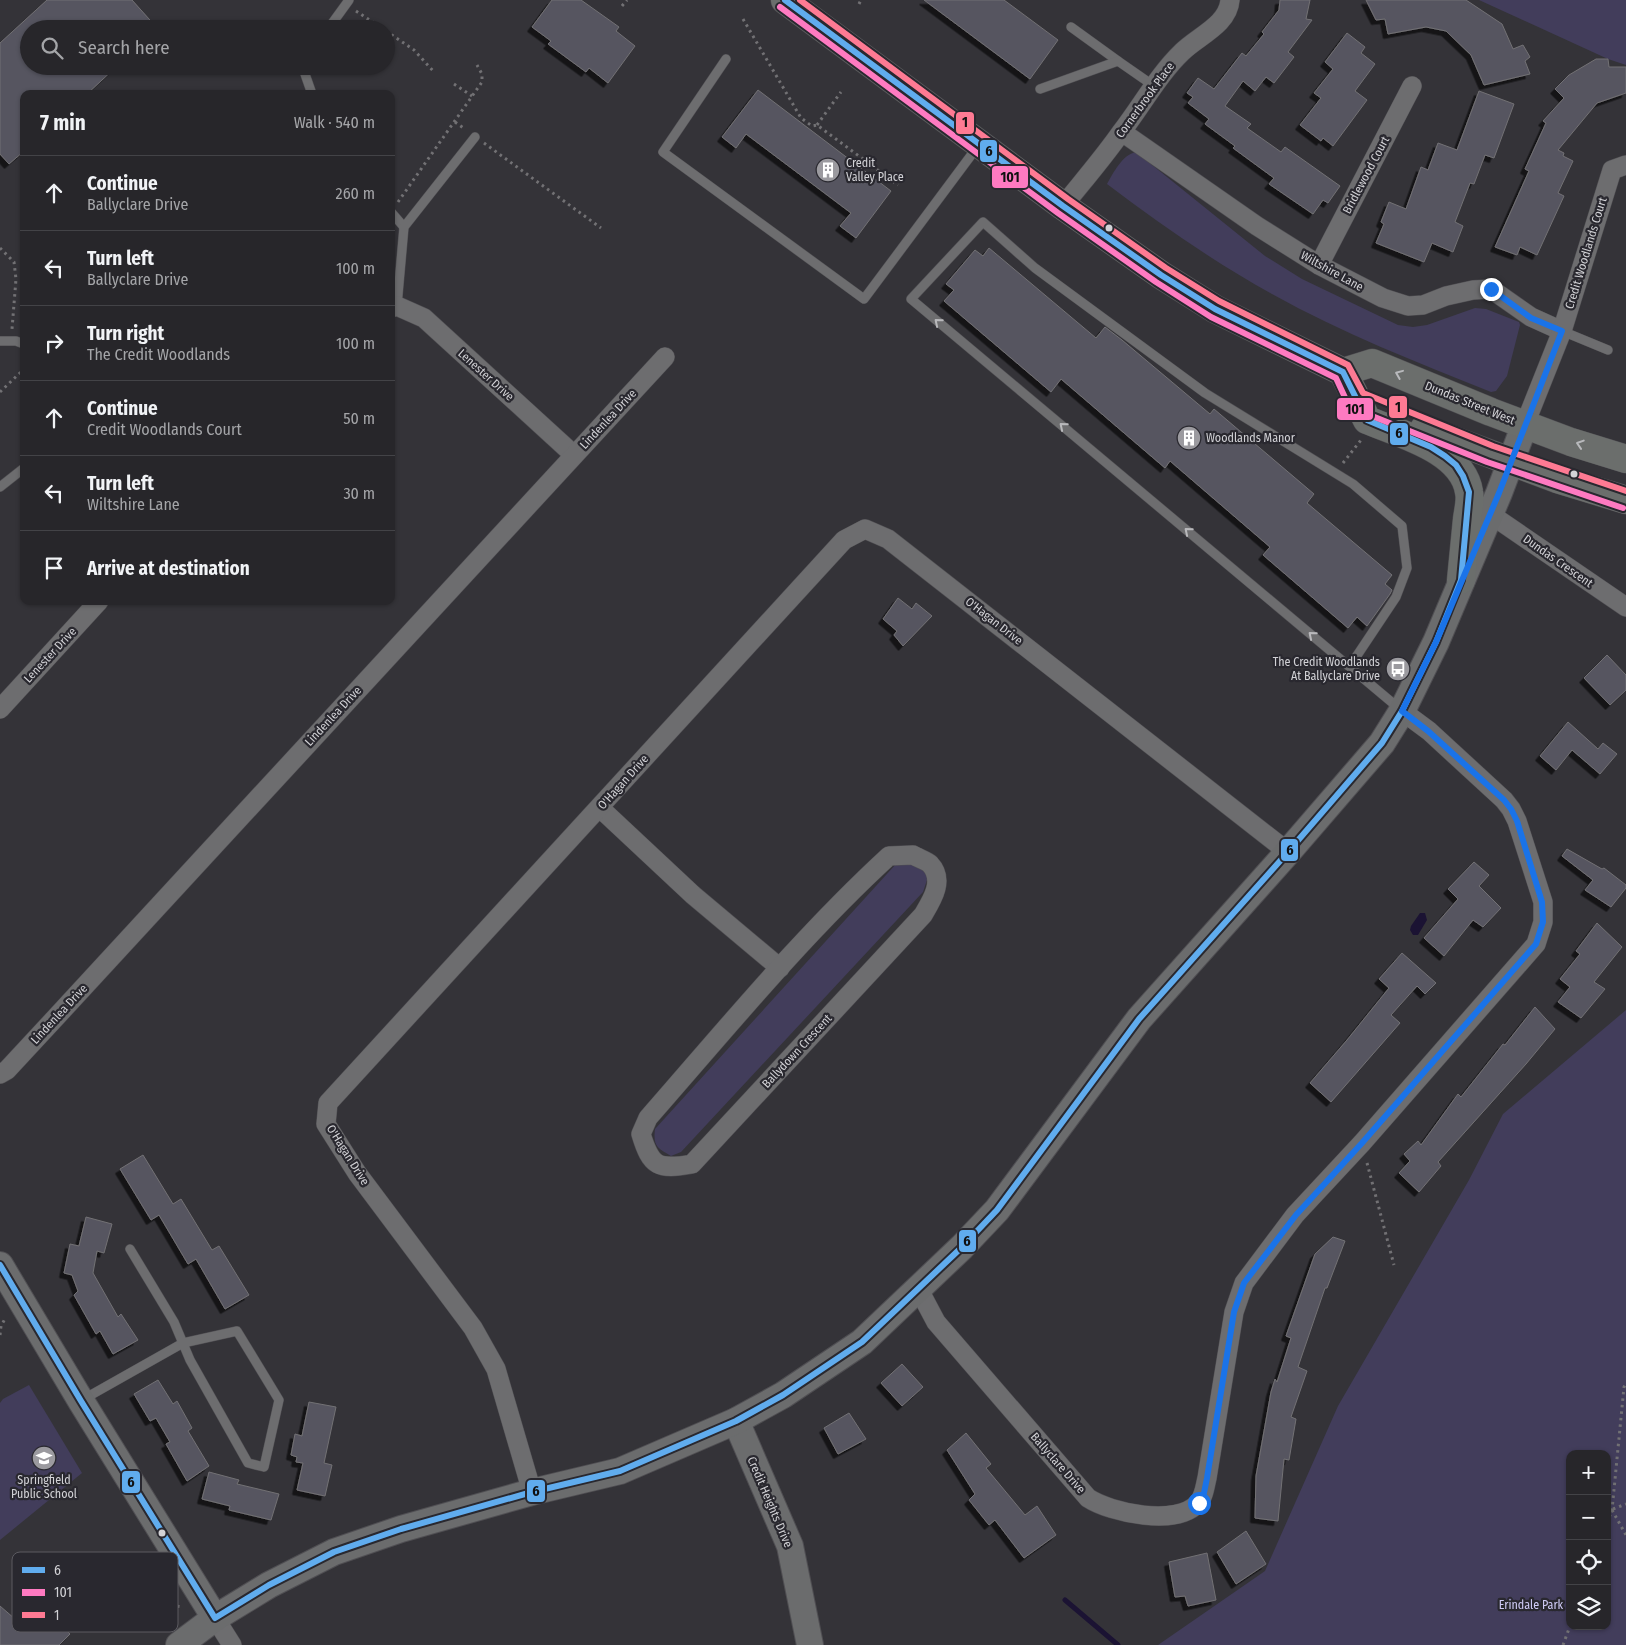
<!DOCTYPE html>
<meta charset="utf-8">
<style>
:root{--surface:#27262a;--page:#2f2e32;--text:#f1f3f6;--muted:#a4a5a8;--line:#434347}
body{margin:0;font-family:"Fira Sans Condensed",sans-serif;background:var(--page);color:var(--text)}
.controls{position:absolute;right:15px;bottom:15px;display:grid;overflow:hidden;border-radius:10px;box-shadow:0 1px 4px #0004}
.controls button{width:45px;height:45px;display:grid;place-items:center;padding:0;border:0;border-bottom:1px solid var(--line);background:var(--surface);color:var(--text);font:25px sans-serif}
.stop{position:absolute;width:15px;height:15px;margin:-11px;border:4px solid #1a73e8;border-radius:50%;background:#fff}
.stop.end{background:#1a73e8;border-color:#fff;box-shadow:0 1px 5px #0008}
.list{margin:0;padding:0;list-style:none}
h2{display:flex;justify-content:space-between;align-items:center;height:65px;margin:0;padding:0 20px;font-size:21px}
h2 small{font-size:16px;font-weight:400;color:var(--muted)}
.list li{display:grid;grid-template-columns:32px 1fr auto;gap:15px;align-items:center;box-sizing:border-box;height:75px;padding:0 20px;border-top:1px solid var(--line)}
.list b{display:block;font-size:19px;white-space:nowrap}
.list p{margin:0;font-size:16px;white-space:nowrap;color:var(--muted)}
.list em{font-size:16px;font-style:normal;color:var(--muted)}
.icon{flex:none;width:28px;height:28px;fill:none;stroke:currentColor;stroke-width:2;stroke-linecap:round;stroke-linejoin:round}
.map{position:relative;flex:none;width:1626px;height:1645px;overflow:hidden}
.search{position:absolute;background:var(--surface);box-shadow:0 1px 4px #0004;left:20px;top:20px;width:375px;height:55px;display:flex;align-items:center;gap:12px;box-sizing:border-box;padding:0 18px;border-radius:28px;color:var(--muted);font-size:19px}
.panel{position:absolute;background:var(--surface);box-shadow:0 1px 4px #0004;left:20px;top:90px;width:375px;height:515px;border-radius:10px}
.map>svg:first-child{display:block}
</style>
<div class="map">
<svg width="1626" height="1645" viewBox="0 0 1626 1645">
<defs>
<filter id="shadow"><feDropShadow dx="-4.5" dy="4.5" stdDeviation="0" flood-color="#0009"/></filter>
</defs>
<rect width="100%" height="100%" fill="#343338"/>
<g fill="#423d5b" fill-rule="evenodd">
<polygon points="1479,0 1626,0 1626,65 1608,59"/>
<path d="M1136,152L1265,256L1302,279L1398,325L1413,327L1427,325L1475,308L1486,309L1519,322L1520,325L1507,376L1496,391L1491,392C1416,362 1342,333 1272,294C1214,262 1160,224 1107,184C1114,172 1122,155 1136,152Z"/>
<path d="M909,861L921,866L928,877L923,892L681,1152L671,1156C657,1148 653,1146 655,1129L896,864Z"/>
<path d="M1626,1010V1645H1158L1265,1571L1338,1406L1469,1180L1503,1114ZM1570,1454H1607V1626H1570Z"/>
<polygon points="29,1385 82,1473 0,1540 0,1403 3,1399"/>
</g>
<polygon fill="#1b1333" points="1420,913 1425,913 1427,920 1418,935 1413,935 1410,930 1411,926"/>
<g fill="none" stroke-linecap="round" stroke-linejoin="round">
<polyline stroke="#1b1333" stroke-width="5" points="1065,1600 1118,1645"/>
</g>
<g fill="#575560" stroke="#727174" filter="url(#shadow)">
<polygon points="47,0 132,0 158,29 29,29 29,66 117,66 87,94 24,94 24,151 9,164 0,154 0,43"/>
<polygon points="552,0 581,0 619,27 616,31 635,46 608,83 589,68 586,72 548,44 551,41 532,27"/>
<polygon points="924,0 1004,0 1058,40 1030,79"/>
<polygon points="1280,0 1310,0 1306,19 1312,20 1288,52 1294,57 1274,83 1266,77 1255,91 1243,81 1225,106 1251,124 1247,128 1281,152 1285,147 1340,186 1328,203 1323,200 1313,214 1269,184 1274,178 1233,148 1235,146 1205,124 1209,119 1188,103 1193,97 1187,93 1198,78 1214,89 1242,53 1246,56 1264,34 1262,32 1279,10"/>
<polygon points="1366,0 1466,0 1502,24 1513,49 1523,45 1530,57 1525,61 1530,74 1484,85 1471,55 1446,31 1426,27 1388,34 1385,19 1376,20"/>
<polygon points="1347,33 1365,47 1361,53 1375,64 1355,91 1367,100 1333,146 1323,138 1321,141 1300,125 1321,98 1314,93 1333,69 1325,62"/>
<polygon points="1596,59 1608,59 1609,67 1626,67 1626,93 1597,103 1558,150 1564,153 1563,156 1573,161 1558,193 1564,196 1537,255 1520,247 1517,255 1495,247 1529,171 1525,169 1546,123 1543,121 1564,98 1555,89 1569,75"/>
<polygon points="758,90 891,191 856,238 840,226 851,213 746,134 736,148 722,137"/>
<polygon points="1479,91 1514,104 1494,158 1485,155 1474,184 1470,183 1455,222 1463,226 1453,252 1432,243 1424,262 1376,243 1384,224 1381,222 1389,202 1406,209 1421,167 1428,170 1438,143 1457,150"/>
<polygon points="989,248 1096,338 1105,327 1122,340 1210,414 1214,409 1314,494 1307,503 1392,575 1385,584 1392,590 1390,594 1367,626 1357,617 1348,628 1263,555 1270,547 1170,461 1165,468 1061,379 1051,392 944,301 954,290 946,284 975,250 983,256"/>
<polygon points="898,598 912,609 916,603 932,616 903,646 894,635 897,631 883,619"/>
<polygon points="1607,655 1626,675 1626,690 1610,705 1584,678"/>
<polygon points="1568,722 1598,749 1603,743 1617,754 1600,774 1572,750 1556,770 1540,756"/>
<polygon points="1567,849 1602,869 1604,868 1626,885 1626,888 1611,907 1585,890 1593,880 1562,856"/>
<polygon points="1474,862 1489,875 1479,886 1501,908 1483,927 1473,920 1444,956 1424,938 1458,899 1448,889"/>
<polygon points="1597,923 1622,947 1594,982 1605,989 1581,1018 1558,1002 1570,987 1560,979 1580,954 1576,951"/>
<polygon points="1402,953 1436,983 1425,994 1417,986 1391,1015 1400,1023 1331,1102 1310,1083 1347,1040 1389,988 1379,979"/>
<polygon points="1535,1007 1555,1029 1526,1064 1438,1162 1441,1166 1419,1192 1399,1173 1410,1161 1404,1154 1418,1141 1421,1145 1458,1094 1461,1097 1503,1044 1505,1045"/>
<polygon points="143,1155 173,1204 181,1199 212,1250 219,1246 249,1295 225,1309 196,1259 188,1264 159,1215 151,1220 120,1169"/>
<polygon points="86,1217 112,1224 104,1253 97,1251 93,1273 118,1317 121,1314 138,1340 113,1354 100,1331 96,1334 74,1295 78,1291 72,1275 64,1273 70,1244 79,1246"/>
<polygon points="1333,1237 1345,1241 1327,1288 1325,1288 1298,1367 1307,1371 1291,1417 1296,1419 1289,1460 1284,1459 1278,1521 1255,1518 1256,1476 1271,1392 1275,1379 1277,1382 1291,1338 1286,1336 1315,1254"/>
<polygon points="902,1364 923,1387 902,1406 881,1383"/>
<polygon points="158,1380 173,1404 177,1401 192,1428 188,1431 209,1466 187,1481 166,1444 170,1442 156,1418 150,1421 134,1394"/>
<polygon points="309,1402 336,1407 324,1463 332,1465 325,1496 297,1490 303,1463 296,1462 297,1457 291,1455 295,1434 302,1436"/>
<polygon points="849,1413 866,1439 838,1454 824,1428"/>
<polygon points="966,1433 991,1464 986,1468 1025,1515 1037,1506 1056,1535 1024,1558 995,1520 989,1525 969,1500 975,1494 947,1450"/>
<polygon points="209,1472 239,1480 237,1484 279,1494 271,1520 229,1510 230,1506 202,1499"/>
<polygon points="1246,1531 1266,1564 1236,1584 1217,1552"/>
<polygon points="1207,1553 1216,1600 1188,1606 1185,1596 1175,1597 1169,1562"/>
<polygon points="33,1599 70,1634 59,1645 0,1645 0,1606 15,1619"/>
</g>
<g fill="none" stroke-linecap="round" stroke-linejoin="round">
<g stroke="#504f53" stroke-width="10">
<g id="lane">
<polyline points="1071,27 1118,61"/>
<polyline points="328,29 349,0"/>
<polyline points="726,59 663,152 864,299 978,146"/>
<polyline points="307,66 305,74 312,94"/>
<polyline points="1040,89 1118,61 1154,86"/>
<polyline points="391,212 404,227"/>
<polyline points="397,306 404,227 475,137"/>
<polyline points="1562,331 1608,350"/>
<polyline points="0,341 16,341 24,344"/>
<polyline points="0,487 24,468"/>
<polyline points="1350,666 1396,597 1407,568 1402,526 1353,484 1205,393 1035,268 983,222 911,299 1401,710"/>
<polyline points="82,1400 183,1343 237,1331 279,1400 264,1467 248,1463 190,1360 174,1322 130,1249"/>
</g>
</g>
<g stroke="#504f53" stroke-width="20">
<g id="street">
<polyline points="1122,132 1257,226 1319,265 1383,298 1408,306 1423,305 1446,296 1473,290 1491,289 1531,317 1562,331"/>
<path d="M1063,206C1083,181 1104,157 1122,131C1142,105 1159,74 1182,52C1198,36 1228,25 1230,0"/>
<polyline points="1319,265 1412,86"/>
<polyline points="391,308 397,306 424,318 574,455"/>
<polyline points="1525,424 1562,331 1612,170 1626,165"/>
<polyline points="1490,514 1626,607"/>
<polyline points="0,709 99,601"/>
<polyline points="600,808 693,895 780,968"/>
<path d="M913,855C918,858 927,861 930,864C945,880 932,900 923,915L692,1164C658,1170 651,1167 641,1134L648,1118C726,1029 802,936 889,856Z"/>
<polyline points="0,1074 7,1070 58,1015 665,357"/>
<path d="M918,1288L936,1322L1088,1498C1111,1513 1177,1527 1198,1503C1204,1497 1205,1486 1207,1478L1234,1312L1244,1283L1295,1215L1362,1143L1536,944L1543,922V902L1517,821L1511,809L1504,800L1429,731L1402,711"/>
<polyline points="532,1492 496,1369 473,1328 357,1173 326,1124 328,1103 844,540 865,529 888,539 1288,852"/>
<polyline points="215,1618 232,1645"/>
</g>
</g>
<g stroke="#504f53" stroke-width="28">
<g id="secondary">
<polyline points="0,1265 81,1401 215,1618"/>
<polyline points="736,1421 790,1546 810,1645"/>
<polyline points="179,1645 215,1618 269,1585 334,1552 401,1529 532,1492 620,1471 736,1421 783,1395 862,1342 962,1247 997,1210 1139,1019 1288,852 1382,743 1402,711 1436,642 1499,493 1525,424"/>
</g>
</g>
<g stroke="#504f53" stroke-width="29">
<g id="primary">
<path d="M785,0L1063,206L1161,275L1215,309L1343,372L1367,420C1400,434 1463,450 1469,492C1471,500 1468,511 1467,519C1465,539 1463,560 1461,580"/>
<polyline points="1343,372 1372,363 1491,412 1571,442 1626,459"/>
<polyline points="1424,429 1557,479 1626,500"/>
</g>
</g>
<g stroke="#727174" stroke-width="3" stroke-dasharray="2.5 4" stroke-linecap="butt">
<polyline points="859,4 861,0"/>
<polyline points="622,6 627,0"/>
<polyline points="356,11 383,29"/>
<polyline points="743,19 801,118 812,126 817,125 898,185"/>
<polyline points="386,31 414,50 435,73"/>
<polyline points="454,84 472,96"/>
<polyline points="455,122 465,129"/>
<polyline points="817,125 841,92"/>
<polyline points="484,143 601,228"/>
<polyline points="398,202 482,82 482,74 477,65"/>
<polyline points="0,248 14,262 16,279 12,329"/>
<polyline points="0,392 24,369"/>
<polyline points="1343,463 1361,440"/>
<polyline points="1367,1163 1394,1265"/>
<polyline points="0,1335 1,1326 6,1317"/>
<polyline points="1613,1509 1626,1504"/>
<polyline points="1612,1510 1626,1535"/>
<polyline points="1607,1523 1612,1510 1624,1387 1626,1383"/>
<polyline points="22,1591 65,1597 84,1596 183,1607"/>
<polyline points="1563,1645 1570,1626"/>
</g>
<use href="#lane" stroke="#6d6d6f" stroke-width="9"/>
<use href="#street" stroke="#6d6d6f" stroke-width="19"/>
<use href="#secondary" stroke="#6b6c6d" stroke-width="26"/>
<use href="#primary" stroke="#6b6e6c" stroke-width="28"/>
<g stroke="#29282f" stroke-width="10">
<polyline id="bus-1" points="0,1265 81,1401 215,1618 269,1585 334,1552 401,1529 532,1492 620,1471 736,1421 783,1395 862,1342 962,1247 997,1210 1139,1019 1288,852 1382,743 1402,711 1436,642 1461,580 1469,492 1463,476 1456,465 1445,456 1431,447 1367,420 1343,372 1215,309 1161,275 1063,206 785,0"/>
</g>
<g stroke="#29282f" stroke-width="10">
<polyline id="bus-2" points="780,7 1058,213 1156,282 1211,317 1336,378 1348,404 1352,408 1487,462 1623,508"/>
</g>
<g stroke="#29282f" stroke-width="10">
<polyline id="bus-3" points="800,0 1068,199 1166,268 1219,301 1348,365 1363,393 1493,446 1626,491"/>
</g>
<use href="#bus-1" stroke="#60acee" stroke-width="6"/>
<use href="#bus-2" stroke="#fe7ac1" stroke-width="6"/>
<use href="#bus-3" stroke="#fe7a93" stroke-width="6"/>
</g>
<defs><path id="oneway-chevron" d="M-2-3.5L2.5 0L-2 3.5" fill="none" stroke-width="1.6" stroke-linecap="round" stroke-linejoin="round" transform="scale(1.25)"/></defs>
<g stroke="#b9b9bc">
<use href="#oneway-chevron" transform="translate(938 322) rotate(-140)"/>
<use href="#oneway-chevron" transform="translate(1063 426) rotate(-140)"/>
<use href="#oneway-chevron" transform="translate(1188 531) rotate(-140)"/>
<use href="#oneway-chevron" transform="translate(1312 635) rotate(-140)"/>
</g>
<g stroke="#b8b9bc">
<use href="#oneway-chevron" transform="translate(1399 374) rotate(-158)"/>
<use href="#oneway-chevron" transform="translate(1580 444) rotate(-162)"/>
</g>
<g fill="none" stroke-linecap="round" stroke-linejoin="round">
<polyline stroke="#1a73e8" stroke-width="6" points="1199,1503 1204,1493 1207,1478 1234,1312 1244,1283 1296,1215 1362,1143 1536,944 1543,922 1542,902 1517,821 1511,809 1504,800 1428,731 1402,711 1436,642 1499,493 1562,331 1531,318 1491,289"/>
</g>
<defs>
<g id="building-disc" transform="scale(1.25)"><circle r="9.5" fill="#9b9a9f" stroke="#29282f"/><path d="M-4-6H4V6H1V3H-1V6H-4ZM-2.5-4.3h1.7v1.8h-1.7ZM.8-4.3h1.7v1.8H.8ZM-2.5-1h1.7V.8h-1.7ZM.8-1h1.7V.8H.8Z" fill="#fff"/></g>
<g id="bus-disc" transform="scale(1.25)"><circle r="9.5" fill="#9b9a9f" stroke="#29282f"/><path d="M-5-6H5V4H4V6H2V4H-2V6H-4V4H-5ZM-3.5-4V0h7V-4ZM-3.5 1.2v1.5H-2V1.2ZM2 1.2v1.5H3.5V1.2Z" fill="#fff"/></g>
<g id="school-disc" transform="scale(1.25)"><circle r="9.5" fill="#9b9a9f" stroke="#29282f"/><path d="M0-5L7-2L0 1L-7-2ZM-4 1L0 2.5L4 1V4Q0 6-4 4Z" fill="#fff"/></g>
</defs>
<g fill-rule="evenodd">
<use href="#building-disc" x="828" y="170"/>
<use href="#building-disc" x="1189" y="438"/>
<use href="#bus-disc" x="1398" y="669"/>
<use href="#school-disc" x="44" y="1458"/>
</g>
<g fill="#d2d2d6" stroke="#29282f" stroke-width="2">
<circle cx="1109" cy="228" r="4.5"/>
<circle cx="1574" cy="474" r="4.5"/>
<circle cx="162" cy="1533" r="4.5"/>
</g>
<g text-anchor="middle" stroke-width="4.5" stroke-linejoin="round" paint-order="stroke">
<g font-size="12" fill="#d2d2d6" stroke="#29282f">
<text transform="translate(1145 100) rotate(-54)" y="4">Cornerbrook Place</text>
<text transform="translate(1366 175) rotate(-62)" y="4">Bridlewood Court</text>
<text transform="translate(1586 253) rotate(-73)" y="4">Credit Woodlands Court</text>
<text transform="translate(1332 271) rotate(29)" y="4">Wiltshire Lane</text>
<text transform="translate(486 375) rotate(42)" y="4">Lenester Drive</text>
<text transform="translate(1470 403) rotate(22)" y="4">Dundas Street West</text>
<text transform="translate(608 419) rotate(-47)" y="4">Lindenlea Drive</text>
<text transform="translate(1558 561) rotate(35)" y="4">Dundas Crescent</text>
<text transform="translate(994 621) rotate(38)" y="4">O'Hagan Drive</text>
<text transform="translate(50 655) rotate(-47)" y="4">Lenester Drive</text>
<text transform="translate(333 716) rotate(-47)" y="4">Lindenlea Drive</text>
<text transform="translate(623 782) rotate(-48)" y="4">O'Hagan Drive</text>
<text transform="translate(59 1014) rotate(-47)" y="4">Lindenlea Drive</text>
<text transform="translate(797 1051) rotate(-47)" y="4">Ballydown Crescent</text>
<text transform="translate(348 1155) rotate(58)" y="4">O'Hagan Drive</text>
<text transform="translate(1058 1463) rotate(49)" y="4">Ballyclare Drive</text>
<text transform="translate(770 1502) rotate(67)" y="4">Credit Heights Drive</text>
</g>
<g font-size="12" fill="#d2d2d6" stroke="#29282f" text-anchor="start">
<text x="846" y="167">Credit<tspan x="846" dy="14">Valley Place</tspan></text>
<text x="1206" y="442">Woodlands Manor</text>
<text x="1380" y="666" text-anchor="end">The Credit Woodlands<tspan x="1380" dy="14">At Ballyclare Drive</tspan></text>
<text x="44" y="1484" text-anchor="middle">Springfield<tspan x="44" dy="14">Public School</tspan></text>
</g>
<g font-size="12" fill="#cfcbf5" stroke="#29282f">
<text x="1531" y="1609">Erindale Park</text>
</g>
</g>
<rect x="12" y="1552" width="166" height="80" rx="8" fill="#29282f" stroke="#5c5b61" stroke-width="1"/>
<rect x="22" y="1567" width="23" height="6" fill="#60acee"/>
<rect x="22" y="1589" width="23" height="7" fill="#fe7ac1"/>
<rect x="22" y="1612" width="23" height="6" fill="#fe7a93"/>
<g font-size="14" fill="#d2d2d6">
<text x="54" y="1575">6</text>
<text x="54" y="1597">101</text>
<text x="54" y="1620">1</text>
</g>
<g stroke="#29282f" stroke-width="2">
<rect x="955" y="111" width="20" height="24" rx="5" fill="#fe7a93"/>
<rect x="979" y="139" width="19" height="24" rx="5" fill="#60acee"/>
<rect x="991" y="165" width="38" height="24" rx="5" fill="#fe7ac1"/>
<rect x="1388" y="395" width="20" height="24" rx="5" fill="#fe7a93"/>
<rect x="1336" y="397" width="38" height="24" rx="5" fill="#fe7ac1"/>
<rect x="1389" y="422" width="20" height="24" rx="5" fill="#60acee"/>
<rect x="1280" y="838" width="19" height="24" rx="5" fill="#60acee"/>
<rect x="958" y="1229" width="19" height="24" rx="5" fill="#60acee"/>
<rect x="121" y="1470" width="20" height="24" rx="5" fill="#60acee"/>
<rect x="526" y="1479" width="20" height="24" rx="5" fill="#60acee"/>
</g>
<g font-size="14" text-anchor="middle" font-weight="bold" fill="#111">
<text x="965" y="127">1</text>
<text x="989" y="156">6</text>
<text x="1010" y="182">101</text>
<text x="1398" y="412">1</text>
<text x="1355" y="414">101</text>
<text x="1399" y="438">6</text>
<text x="1290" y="855">6</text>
<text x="967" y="1246">6</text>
<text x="131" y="1487">6</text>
<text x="536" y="1496">6</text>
</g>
</svg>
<div class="controls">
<button>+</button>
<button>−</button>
<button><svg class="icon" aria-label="locate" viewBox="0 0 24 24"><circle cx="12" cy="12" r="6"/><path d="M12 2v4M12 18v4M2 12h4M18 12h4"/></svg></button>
<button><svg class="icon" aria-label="layers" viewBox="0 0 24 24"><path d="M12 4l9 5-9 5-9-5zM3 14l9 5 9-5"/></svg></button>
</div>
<div class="stop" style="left:1199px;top:1503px"></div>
<div class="stop end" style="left:1491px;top:289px"></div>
<div class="search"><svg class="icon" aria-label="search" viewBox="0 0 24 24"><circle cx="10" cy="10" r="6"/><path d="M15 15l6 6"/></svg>Search here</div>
<section class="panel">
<h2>7 min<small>Walk · 540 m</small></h2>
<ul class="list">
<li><svg class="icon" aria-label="ahead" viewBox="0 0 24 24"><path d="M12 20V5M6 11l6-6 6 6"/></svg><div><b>Continue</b><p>Ballyclare Drive</p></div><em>260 m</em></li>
<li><svg class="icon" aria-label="left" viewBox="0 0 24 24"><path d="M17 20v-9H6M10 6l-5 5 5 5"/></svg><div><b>Turn left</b><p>Ballyclare Drive</p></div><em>100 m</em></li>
<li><svg class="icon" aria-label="right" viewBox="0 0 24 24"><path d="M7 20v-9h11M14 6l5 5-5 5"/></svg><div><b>Turn right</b><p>The Credit Woodlands</p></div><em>100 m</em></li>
<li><svg class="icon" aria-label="ahead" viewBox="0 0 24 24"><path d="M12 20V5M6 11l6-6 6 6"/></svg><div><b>Continue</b><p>Credit Woodlands Court</p></div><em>50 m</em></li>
<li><svg class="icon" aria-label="left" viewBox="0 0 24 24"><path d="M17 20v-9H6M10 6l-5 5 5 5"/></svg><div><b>Turn left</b><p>Wiltshire Lane</p></div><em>30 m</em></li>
<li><svg class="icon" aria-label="arrive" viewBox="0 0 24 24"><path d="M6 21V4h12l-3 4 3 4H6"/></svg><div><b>Arrive at destination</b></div></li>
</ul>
</section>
</div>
